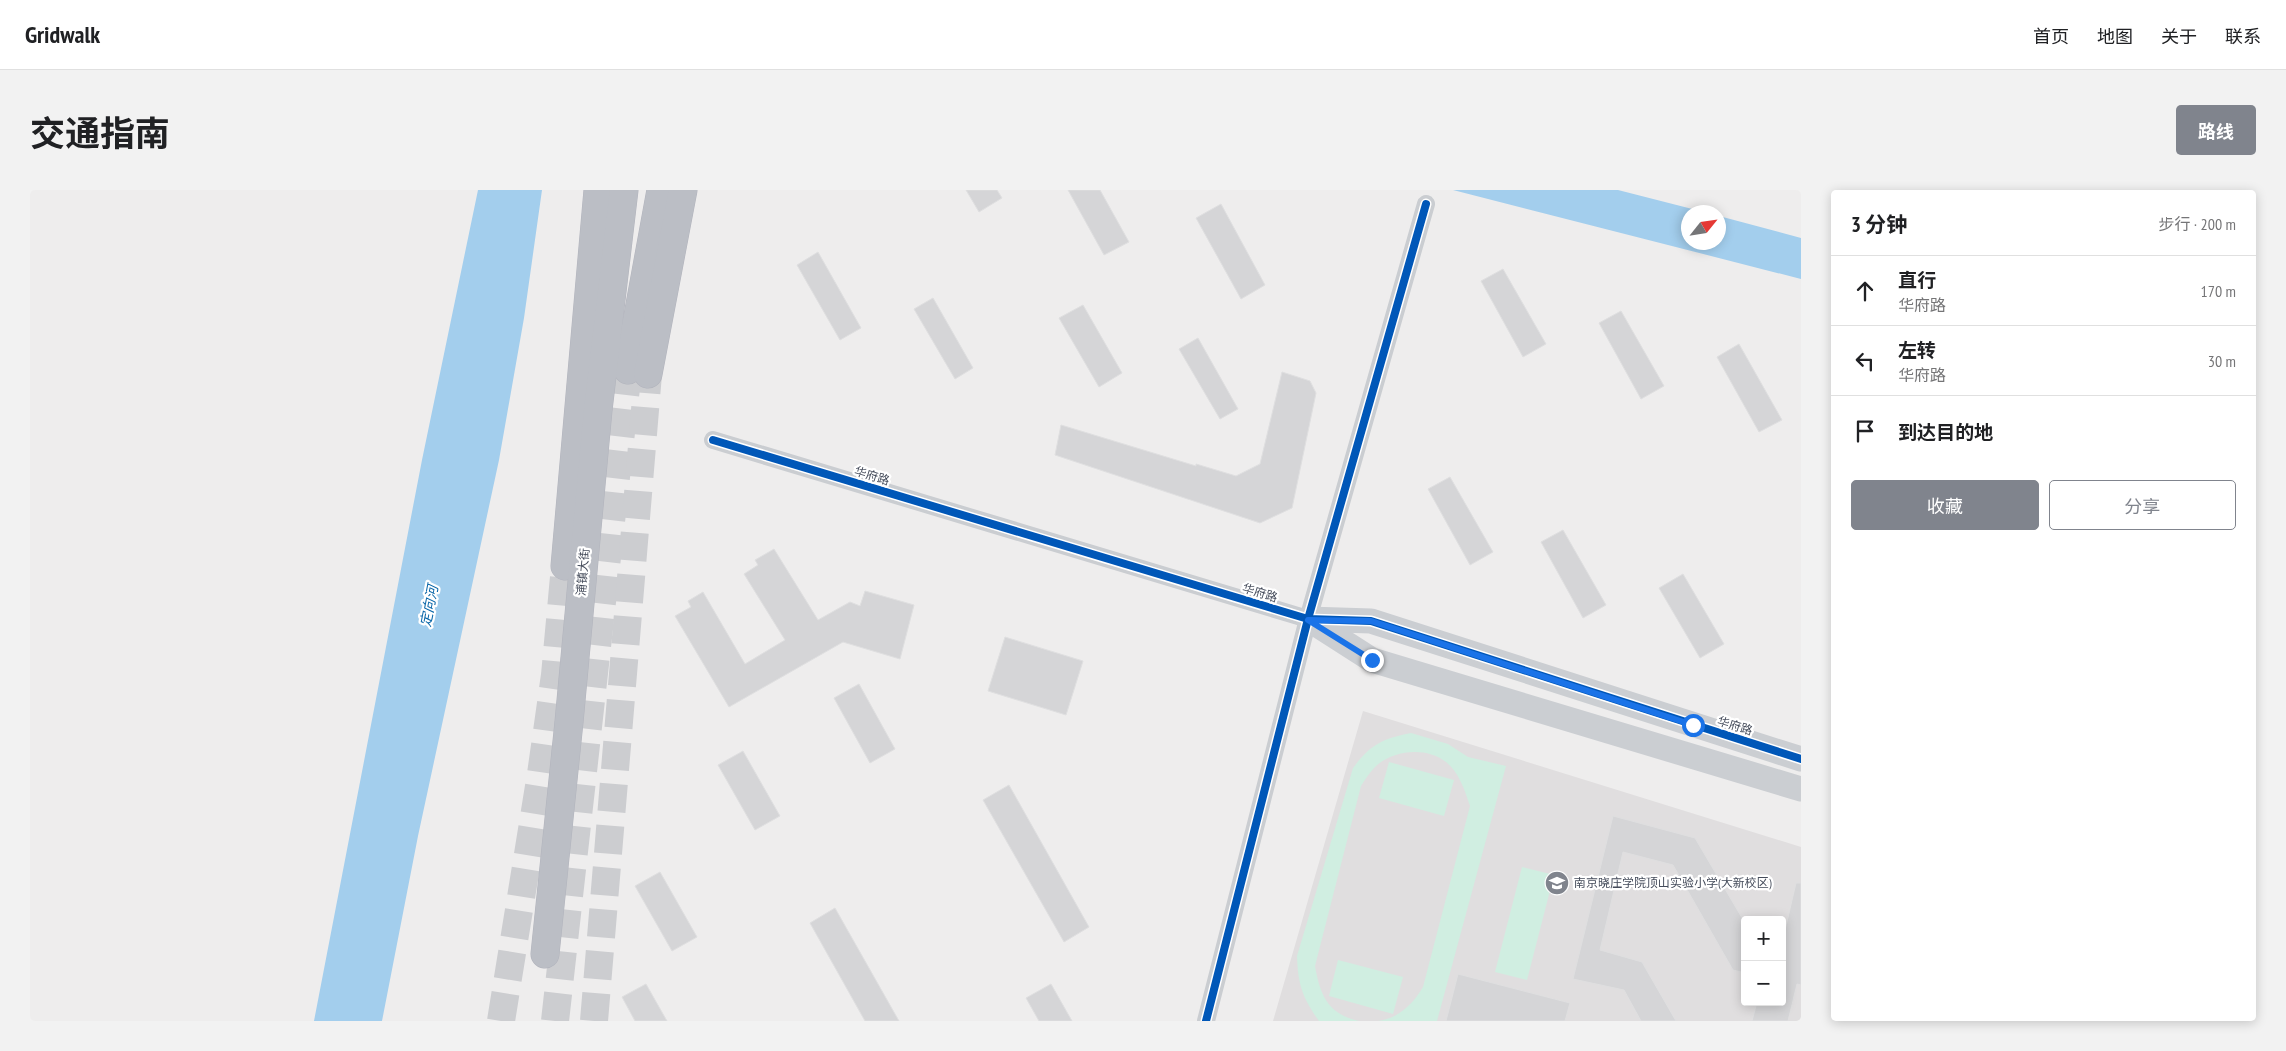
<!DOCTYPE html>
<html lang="zh">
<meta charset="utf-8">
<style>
:root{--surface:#fff;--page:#f2f2f2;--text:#202124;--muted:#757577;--line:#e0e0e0;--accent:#80848d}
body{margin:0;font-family:"PT Sans Narrow","Noto Sans SC",sans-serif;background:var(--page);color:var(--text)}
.controls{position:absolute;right:15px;bottom:15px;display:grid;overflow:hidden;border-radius:5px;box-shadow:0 2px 12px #0003}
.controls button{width:45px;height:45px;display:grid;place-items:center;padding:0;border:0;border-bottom:1px solid var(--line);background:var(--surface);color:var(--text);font:25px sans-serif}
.compass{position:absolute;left:1651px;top:15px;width:45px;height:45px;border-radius:50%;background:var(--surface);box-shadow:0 2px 12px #0003;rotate:60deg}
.stop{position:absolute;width:15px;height:15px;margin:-11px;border:4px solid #1a73e8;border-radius:50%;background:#fff}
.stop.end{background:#1a73e8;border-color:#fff;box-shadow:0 1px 5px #0008}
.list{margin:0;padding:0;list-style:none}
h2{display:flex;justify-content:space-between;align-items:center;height:65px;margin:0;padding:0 20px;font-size:21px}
h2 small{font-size:16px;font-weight:400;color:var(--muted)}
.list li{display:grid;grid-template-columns:32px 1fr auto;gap:15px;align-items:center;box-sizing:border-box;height:70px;padding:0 20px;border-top:1px solid var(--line)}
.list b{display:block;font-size:19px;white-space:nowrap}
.list p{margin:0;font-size:16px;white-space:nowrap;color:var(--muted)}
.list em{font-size:16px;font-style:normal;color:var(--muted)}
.actions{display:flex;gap:10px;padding:15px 20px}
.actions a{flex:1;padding:11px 0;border:1px solid var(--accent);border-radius:5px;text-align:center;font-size:18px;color:var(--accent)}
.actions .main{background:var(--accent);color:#fff}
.icon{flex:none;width:28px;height:28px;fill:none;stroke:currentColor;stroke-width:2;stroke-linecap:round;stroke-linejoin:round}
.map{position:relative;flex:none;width:1771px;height:831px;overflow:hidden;border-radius:5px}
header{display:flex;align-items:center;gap:30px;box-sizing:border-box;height:70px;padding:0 25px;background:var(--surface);border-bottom:1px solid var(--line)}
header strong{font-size:24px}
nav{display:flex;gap:28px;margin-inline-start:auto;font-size:18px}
.intro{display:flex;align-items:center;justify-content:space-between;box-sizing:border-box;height:120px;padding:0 30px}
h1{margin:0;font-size:35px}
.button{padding:12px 22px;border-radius:5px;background:var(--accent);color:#fff;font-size:18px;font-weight:700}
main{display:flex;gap:30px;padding:0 30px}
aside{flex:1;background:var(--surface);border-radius:5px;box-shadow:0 2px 12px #0003}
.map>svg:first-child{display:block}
</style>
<header>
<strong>Gridwalk</strong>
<nav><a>首页</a><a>地图</a><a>关于</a><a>联系</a></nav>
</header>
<div class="intro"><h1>交通指南</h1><a class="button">路线</a></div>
<main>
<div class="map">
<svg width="1771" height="831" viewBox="0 0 1771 831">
<rect width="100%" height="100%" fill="#eeeded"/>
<path fill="#e0dedf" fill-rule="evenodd" d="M1333,521L1771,657V831H1243ZM1715,730H1752V812H1715Z"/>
<g fill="#d0eee1">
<path d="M1381,543L1418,554L1438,567L1476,576L1407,831H1348C1369,828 1382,815 1393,797L1440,616C1435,601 1429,582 1416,572C1396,556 1362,560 1345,577C1339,583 1335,590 1331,596L1285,776C1290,804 1297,824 1329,831H1289C1272,807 1268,794 1267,766L1323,578C1341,554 1352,549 1381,543Z"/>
<polygon points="1359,572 1424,590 1414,626 1349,608"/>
<polygon points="1492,677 1524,685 1497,790 1465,782"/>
<polygon points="1308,770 1373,787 1363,824 1299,806"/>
</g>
<g fill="#a3ceed">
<polygon points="448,0 512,0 494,128 469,270 388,646 352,831 284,831 392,270"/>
<polygon points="1423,0 1588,0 1674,22 1658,22 1658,52 1688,52 1689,26 1771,48 1771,89"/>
</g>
<g fill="#d5d5d7" stroke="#dfdfe0">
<polygon points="936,0 967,0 972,8 949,22"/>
<polygon points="1038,0 1070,0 1099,52 1074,65"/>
<polygon points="1191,14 1235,95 1211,109 1166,28"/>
<polygon points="788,62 831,138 810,150 767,75"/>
<polygon points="1473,79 1516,154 1493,167 1451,91"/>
<polygon points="903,108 943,178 925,189 884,119"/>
<polygon points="1053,115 1092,183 1069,197 1029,128"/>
<polygon points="1591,121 1634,196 1611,209 1569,133"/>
<polygon points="1168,148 1208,219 1190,229 1149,159"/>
<polygon points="1709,154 1752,230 1729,242 1687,167"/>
<polygon points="1252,182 1280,191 1286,203 1262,318 1230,333 1025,265 1031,235 1166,276 1166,274 1206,286 1230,274"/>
<polygon points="1420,287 1463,362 1440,375 1398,299"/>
<polygon points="1533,340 1576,415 1553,428 1511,352"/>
<polygon points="744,359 788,430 820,412 830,416 835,401 884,415 870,469 813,452 699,517 645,426 661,417 658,411 673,402 715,474 755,450 714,384 728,375 725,370"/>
<polygon points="1653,384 1694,454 1670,468 1629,398"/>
<polygon points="975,447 1053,471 1036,525 958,501"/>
<polygon points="829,494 865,559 840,573 804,508"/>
<polygon points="713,561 750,626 725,640 688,575"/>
<polygon points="979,595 1059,737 1034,752 953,610"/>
<polygon points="1583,626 1665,648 1715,733 1715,783 1703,780 1643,675 1593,662 1570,760 1612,772 1646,831 1611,831 1594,800 1543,789"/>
<polygon points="630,682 667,747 642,761 605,696"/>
<polygon points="1766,693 1771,693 1771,795 1767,794 1758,831 1722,831 1727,812 1752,812 1752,753"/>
<polygon points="805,718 869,831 835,831 780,733"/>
<polygon points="1428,784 1540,813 1535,831 1416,831"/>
<polygon points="616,794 637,831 605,831 592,807"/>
<polygon points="1021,794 1042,831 1009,831 996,808"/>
</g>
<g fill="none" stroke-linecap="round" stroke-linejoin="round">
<g stroke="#cccdd0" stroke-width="28" stroke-dasharray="28 14" stroke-linecap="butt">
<polyline points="471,831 511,584 525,485 535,376"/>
<polyline points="525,831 598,180"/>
<polyline points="564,831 618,184"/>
</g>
<g stroke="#b2b4bd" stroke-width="29">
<g id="highway">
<polyline points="598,180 631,0"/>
<polyline points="618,184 653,0"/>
<polyline points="535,376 568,0"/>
<polyline points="515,764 539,532 568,220 594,0"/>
</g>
</g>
<g stroke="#cacdd1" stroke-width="18">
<polyline points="683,250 1278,429"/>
<polyline points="1176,831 1278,429 1396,14"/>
</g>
<g stroke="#cbced2" stroke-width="25">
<polyline points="1278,429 1342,470 1771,599"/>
<polyline points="1278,429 1341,431 1771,569"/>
</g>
<use href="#highway" stroke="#bbbec5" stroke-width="28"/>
<g stroke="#fff" stroke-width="11">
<g id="cycleway">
<polyline points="683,250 1278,429 1341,431 1771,569"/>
<polyline points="1176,831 1278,429 1396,14"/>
</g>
</g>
<use href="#cycleway" stroke="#0057b8" stroke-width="8"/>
</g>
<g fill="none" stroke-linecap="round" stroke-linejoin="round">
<polyline stroke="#1a73e8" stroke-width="6" points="1342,470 1278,430 1341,431 1663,535"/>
</g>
<defs>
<g id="school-disc" transform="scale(1.25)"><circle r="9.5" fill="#80848d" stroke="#fff"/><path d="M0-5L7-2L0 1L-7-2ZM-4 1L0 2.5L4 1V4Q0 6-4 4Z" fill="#fff"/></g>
</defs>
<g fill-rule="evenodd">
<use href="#school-disc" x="1527" y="693"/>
</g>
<g text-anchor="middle" stroke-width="4.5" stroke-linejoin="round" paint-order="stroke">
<g font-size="12" fill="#444b5a" stroke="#fff">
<text transform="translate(842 286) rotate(17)" y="4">华府路</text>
<text transform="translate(553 382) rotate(-85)" y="4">浦镇大街</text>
<text transform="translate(1230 403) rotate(17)" y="4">华府路</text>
<text transform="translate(1705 536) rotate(17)" y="4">华府路</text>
</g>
<g font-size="12" fill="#444b5a" stroke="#fff" text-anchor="start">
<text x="1544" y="697">南京晓庄学院顶山实验小学(大新校区)</text>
</g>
<g font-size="14" font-style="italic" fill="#0966a8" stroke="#fff">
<text transform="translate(399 416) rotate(-79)" y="5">定向河</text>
</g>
</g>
</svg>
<div class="controls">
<button>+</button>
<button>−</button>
</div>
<svg class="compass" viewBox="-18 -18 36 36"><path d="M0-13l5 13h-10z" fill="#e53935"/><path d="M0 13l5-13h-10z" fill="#757577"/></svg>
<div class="stop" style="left:1663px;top:535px"></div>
<div class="stop end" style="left:1342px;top:470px"></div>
</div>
<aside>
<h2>3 分钟<small>步行 · 200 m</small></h2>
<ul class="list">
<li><svg class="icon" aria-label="ahead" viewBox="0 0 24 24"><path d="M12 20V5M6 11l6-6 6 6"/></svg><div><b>直行</b><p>华府路</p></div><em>170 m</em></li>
<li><svg class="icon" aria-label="left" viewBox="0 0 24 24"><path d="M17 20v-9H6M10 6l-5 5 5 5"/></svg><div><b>左转</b><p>华府路</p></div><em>30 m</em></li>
<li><svg class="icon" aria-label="arrive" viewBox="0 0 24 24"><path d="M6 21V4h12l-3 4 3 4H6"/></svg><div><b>到达目的地</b></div></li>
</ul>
<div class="actions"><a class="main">收藏</a><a>分享</a></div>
</aside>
</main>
